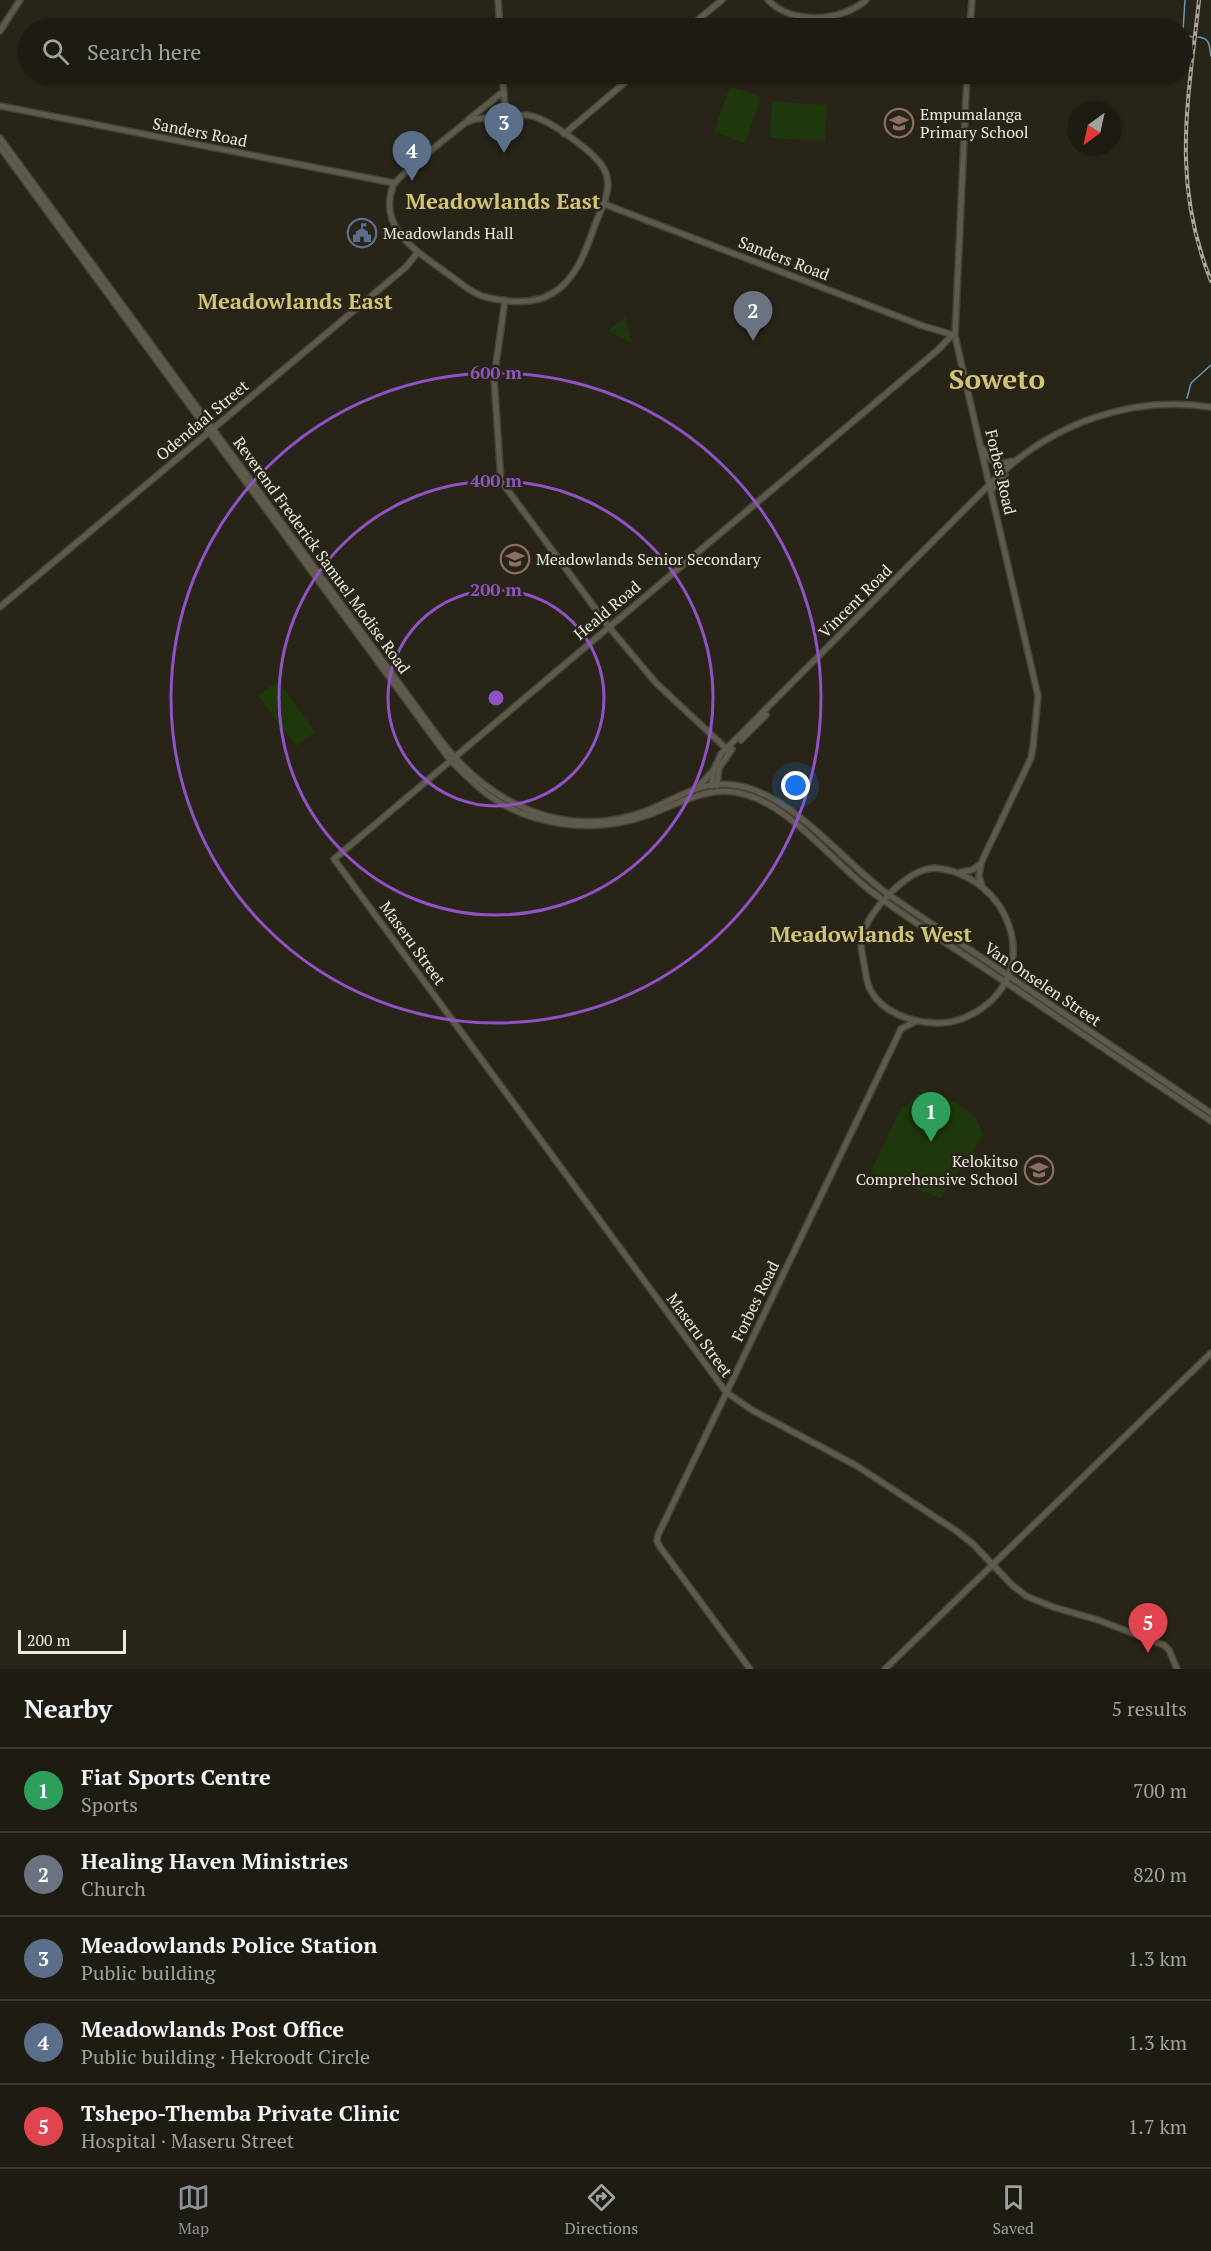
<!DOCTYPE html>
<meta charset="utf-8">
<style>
:root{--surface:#1e1c12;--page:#2b2920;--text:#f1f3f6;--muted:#a1a19f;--line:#3c3a32;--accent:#8c9099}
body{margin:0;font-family:"PT Serif",serif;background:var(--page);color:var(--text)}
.compass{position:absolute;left:1067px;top:102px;width:54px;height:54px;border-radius:50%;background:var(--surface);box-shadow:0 2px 4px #0004;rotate:213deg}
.scale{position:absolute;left:18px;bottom:15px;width:108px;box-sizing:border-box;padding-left:6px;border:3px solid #eae9e0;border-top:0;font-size:16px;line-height:21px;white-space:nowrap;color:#eae9e0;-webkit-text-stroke:4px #282518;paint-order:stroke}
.you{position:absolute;left:796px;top:786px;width:21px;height:21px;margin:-15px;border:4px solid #fff;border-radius:50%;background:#1a73e8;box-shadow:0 0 0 9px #1a73e833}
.badge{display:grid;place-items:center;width:39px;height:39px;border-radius:50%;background:var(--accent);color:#fff;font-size:20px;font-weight:700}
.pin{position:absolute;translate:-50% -50px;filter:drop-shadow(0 2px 3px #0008)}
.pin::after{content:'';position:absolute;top:32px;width:21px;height:18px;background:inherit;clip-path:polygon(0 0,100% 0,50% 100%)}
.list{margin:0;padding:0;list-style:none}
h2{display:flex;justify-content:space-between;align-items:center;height:78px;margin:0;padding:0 24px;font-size:26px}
h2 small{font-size:20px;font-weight:400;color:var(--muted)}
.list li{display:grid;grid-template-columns:39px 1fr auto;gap:18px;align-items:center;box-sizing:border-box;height:84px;padding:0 24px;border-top:2px solid var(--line)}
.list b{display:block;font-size:22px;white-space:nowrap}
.list p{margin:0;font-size:20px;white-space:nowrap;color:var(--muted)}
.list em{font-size:20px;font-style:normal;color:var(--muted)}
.icon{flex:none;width:33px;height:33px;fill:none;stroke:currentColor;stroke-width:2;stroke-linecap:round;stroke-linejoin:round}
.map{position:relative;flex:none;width:1211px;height:1669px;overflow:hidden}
.search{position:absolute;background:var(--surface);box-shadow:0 2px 4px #0004;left:18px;right:18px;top:18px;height:66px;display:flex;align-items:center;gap:15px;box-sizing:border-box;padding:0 21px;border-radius:33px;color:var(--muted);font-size:22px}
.sheet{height:498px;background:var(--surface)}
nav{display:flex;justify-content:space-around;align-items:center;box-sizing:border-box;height:84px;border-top:2px solid var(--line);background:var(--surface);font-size:16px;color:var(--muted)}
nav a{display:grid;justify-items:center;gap:3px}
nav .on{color:var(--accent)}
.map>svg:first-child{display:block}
</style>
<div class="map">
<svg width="1211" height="1669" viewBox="0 0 1211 1669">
<rect width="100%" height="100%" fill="#282518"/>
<g fill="#1e370b">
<polygon points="730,86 761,97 745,143 714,132"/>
<polygon points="772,101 827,105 825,141 770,138"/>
<polygon points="625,317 632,343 608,331"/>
<polygon points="278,681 315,732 296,746 258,696"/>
<path d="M922,1089C945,1097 977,1107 983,1135L941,1198L872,1173V1169L902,1106L906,1107Z"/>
</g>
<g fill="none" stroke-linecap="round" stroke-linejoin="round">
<g stroke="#6699b7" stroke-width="1.5">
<polyline points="1185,0 1183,31 1187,36 1193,37"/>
<path d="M1198,37C1211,38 1209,47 1211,56"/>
<polyline points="1187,398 1191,383 1211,365"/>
</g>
<g stroke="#454338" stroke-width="8">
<g id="secondary">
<polyline points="498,0 500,28"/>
<path d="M768,0C792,25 841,22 866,0"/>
<polyline points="688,28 722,0"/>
<polyline points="970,28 972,0"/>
<polyline points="0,31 20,0"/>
<polyline points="502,74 506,116"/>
<polyline points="967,74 955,336 1038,696 1033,747 1031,758 981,863 979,876 982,886"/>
<polyline points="0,106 394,183"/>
<path d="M527,115C546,117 594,151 604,169C614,187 602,207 595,225C586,250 577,278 553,293C532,306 504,302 482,296C470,292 458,281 448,274C418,252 377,229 393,186C397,176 453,133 465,123L475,119Z"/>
<polyline points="468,120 500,94 504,94"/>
<polyline points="564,134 635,74"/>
<path d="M0,138L442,742C491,805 566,841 646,811C680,798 701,778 740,786C795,797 844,863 889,895L1211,1113"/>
<path d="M0,147L450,760C462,772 474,784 487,794C532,827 596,834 648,815C681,803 711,783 747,795C792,808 835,864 872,892C917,925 965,955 1011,986C1078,1031 1144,1076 1211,1121"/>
<polyline points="604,204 923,326 954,335"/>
<polyline points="505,300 494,378 501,481 609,627 656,683 730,752"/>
<polyline points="952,335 939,349 334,859 726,1392 752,1410 857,1466 955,1530 973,1544 1012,1585 1026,1596 1053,1607 1098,1620 1164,1645 1169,1650 1177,1669"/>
<path d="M983,449C990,461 997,466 1012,461"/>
<polyline points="991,490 1005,475"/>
<polyline points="0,607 406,267 418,252"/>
<polyline points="741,740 766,715"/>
<polyline points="699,786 713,771"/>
<path d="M712,786L713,771L721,754L995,479C1053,423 1131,395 1211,407"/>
<polyline points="717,786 719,768 732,749"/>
<path d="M934,868C1010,874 1045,971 976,1012C964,1019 952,1024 937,1023C913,1023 883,1013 871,991C866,983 866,973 864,964C863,956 859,946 862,937C868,911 906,870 934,868Z"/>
<polyline points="961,872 972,870 979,865"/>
<polyline points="750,1669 660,1547 657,1541 658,1535 901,1029 916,1021"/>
<polyline points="885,1669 1211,1353"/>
</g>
</g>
<use href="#secondary" stroke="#5e5b4c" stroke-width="5"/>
<g stroke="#aaa89e" stroke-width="4">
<path id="rail" d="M1199,0C1188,103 1171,181 1211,281"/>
</g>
<use href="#rail" stroke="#282518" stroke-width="1.5" stroke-dasharray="4.5" stroke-linecap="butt"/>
</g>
<g fill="none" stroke="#9152c6" stroke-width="3">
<circle cx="496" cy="698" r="108"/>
<circle cx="496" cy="698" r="217"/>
<circle cx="496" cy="698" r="325"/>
</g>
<defs>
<g id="school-ring" transform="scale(1.5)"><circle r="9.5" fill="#282518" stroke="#8d6e63" stroke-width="1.5"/><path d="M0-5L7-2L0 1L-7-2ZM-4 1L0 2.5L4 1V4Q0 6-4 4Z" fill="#8d6e63"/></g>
<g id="civic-ring" transform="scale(1.5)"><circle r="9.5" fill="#282518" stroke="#5c6f8a" stroke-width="1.5"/><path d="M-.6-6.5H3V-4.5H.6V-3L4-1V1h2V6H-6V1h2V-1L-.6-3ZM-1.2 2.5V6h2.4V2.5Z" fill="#5c6f8a"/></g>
</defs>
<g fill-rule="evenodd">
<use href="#school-ring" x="899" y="123"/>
<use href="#civic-ring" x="362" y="233"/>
<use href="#school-ring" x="515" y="559"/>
<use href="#school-ring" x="1039" y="1170"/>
</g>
<g text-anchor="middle" stroke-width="5" stroke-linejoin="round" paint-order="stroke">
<g font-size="16" fill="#eae9e0" stroke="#282518" text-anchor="start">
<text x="920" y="120">Empumalanga<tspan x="920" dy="18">Primary School</tspan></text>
<text x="383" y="239">Meadowlands Hall</text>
<text x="536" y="565">Meadowlands Senior Secondary</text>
<text x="1018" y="1167" text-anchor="end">Kelokitso<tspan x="1018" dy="18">Comprehensive School</tspan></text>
</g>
<g font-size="16" fill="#eae9e0" stroke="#282518">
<text transform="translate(200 132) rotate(11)" y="6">Sanders Road</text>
<text transform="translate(784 258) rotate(21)" y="6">Sanders Road</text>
<text transform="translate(202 420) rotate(-40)" y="6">Odendaal Street</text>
<text transform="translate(1001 472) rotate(77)" y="6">Forbes Road</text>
<text transform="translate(322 555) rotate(54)" y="6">Reverend Frederick Samuel Modise Road</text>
<text transform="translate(855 601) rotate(-45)" y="6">Vincent Road</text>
<text transform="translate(607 610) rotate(-40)" y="6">Heald Road</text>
<text transform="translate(413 943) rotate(54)" y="6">Maseru Street</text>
<text transform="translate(1043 984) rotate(34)" y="6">Van Onselen Street</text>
<text transform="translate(755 1301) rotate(-64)" y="6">Forbes Road</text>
<text transform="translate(700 1335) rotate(54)" y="6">Maseru Street</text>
</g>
<g font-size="22" font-weight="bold" fill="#d2c476" stroke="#282518">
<text x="503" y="209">Meadowlands East</text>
<text x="295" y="309">Meadowlands East</text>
<text x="871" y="942">Meadowlands West</text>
</g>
<g font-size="28" font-weight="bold" fill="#d2c476" stroke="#282518">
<text x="997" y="389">Soweto</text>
</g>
</g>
<circle cx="496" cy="698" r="9" fill="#9152c6" stroke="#282518" stroke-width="3"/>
<g font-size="18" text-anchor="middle" font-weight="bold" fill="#9152c6" stroke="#282518" stroke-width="5" stroke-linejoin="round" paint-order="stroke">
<text x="496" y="379">600 m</text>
<text x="496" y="487">400 m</text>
<text x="496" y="596">200 m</text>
</g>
</svg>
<svg class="compass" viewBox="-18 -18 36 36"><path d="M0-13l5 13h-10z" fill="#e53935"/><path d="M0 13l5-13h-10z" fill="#a1a19f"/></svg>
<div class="scale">200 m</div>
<div class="you"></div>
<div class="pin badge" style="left:931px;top:1142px;background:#2e9e5b">1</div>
<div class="pin badge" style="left:753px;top:341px;background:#6b7280">2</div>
<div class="pin badge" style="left:504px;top:153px;background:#5c6f8a">3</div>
<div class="pin badge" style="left:412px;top:181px;background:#5c6f8a">4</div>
<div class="pin badge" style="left:1148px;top:1653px;background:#e0444e">5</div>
<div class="search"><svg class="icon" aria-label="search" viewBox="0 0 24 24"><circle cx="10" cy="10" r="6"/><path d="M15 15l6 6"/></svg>Search here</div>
</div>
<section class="sheet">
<h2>Nearby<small>5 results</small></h2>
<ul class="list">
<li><span class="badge" style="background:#2e9e5b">1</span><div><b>Fiat Sports Centre</b><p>Sports</p></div><em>700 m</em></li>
<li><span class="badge" style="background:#6b7280">2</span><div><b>Healing Haven Ministries</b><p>Church</p></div><em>820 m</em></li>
<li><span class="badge" style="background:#5c6f8a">3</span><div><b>Meadowlands Police Station</b><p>Public building</p></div><em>1.3 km</em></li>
<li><span class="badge" style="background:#5c6f8a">4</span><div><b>Meadowlands Post Office</b><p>Public building · Hekroodt Circle</p></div><em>1.3 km</em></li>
<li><span class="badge" style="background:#e0444e">5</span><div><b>Tshepo-Themba Private Clinic</b><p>Hospital · Maseru Street</p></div><em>1.7 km</em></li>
</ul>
</section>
<nav>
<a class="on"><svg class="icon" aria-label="map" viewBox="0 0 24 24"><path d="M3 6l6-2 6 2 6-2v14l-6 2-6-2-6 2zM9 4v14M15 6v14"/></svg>Map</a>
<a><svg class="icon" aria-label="directions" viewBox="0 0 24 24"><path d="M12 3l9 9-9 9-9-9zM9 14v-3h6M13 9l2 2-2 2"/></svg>Directions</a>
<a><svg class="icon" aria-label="saved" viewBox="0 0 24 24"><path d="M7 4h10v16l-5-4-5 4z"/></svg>Saved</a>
</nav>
